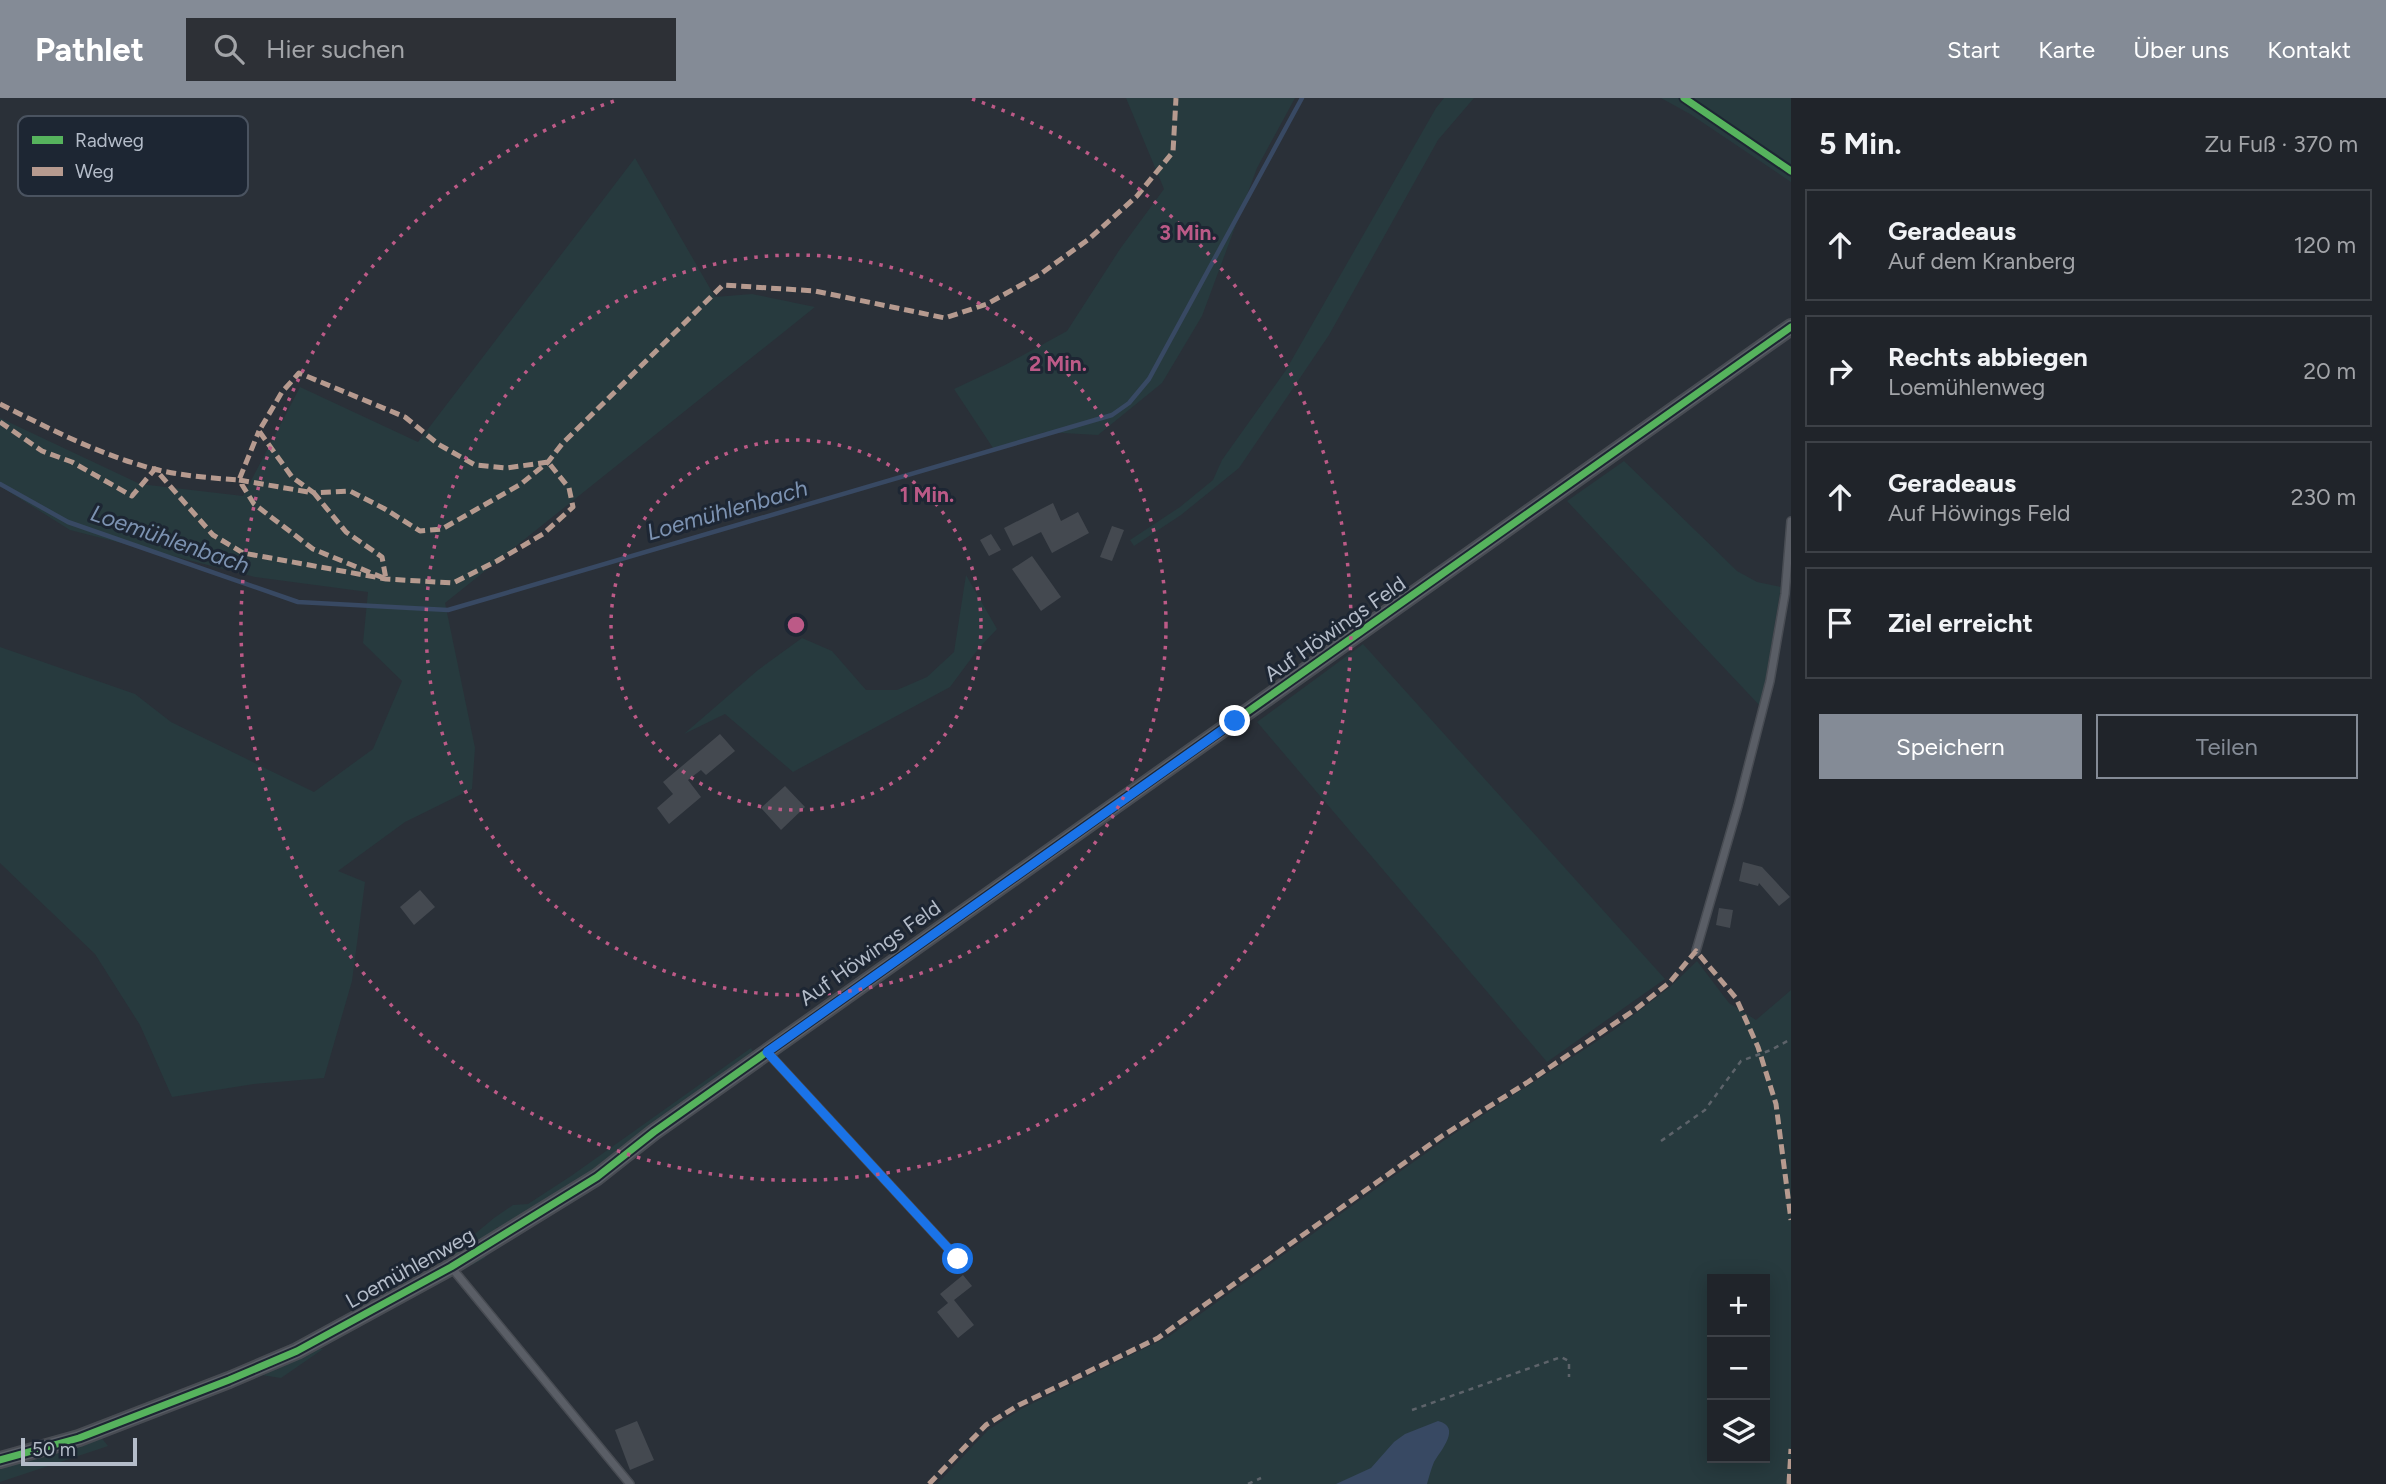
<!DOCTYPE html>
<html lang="de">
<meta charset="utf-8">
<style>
:root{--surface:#20242a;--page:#2d3036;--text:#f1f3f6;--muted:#a2a4a8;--line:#3d4147;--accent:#848b96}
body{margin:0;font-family:Figtree,sans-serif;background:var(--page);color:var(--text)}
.controls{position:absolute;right:21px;bottom:21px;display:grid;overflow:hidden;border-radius:0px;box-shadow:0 4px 18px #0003}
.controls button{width:63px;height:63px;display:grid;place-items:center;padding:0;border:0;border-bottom:2px solid var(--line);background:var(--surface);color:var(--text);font:35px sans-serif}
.scale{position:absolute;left:21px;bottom:18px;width:116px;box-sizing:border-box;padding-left:7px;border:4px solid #b4bcc9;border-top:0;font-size:19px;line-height:24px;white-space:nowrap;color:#b4bcc9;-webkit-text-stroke:5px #1d2633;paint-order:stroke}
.stop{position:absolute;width:21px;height:21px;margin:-16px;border:5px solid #1a73e8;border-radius:50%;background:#fff}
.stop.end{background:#1a73e8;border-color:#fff;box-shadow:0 2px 7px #0008}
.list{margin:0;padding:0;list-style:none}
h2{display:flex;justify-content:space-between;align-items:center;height:91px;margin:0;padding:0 28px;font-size:30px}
h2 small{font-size:23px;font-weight:400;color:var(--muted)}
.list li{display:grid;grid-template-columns:46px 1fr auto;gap:21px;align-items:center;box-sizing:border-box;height:112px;margin:0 14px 14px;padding:0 14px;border:2px solid var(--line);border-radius:0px}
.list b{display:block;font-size:26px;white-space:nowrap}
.list p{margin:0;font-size:23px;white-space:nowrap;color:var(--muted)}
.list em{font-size:23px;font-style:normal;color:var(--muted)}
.actions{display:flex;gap:14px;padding:21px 28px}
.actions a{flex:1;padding:16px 0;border:2px solid var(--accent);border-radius:0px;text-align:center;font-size:24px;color:var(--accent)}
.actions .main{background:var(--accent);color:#fff}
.icon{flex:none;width:38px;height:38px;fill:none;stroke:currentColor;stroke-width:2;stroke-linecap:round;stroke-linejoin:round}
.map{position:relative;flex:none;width:1791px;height:1386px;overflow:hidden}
header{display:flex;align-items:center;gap:42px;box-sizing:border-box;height:98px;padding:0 35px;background:var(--accent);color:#fff}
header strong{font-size:33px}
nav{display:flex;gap:38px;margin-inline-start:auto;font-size:24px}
.search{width:490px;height:63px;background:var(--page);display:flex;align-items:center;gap:18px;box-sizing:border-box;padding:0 24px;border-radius:0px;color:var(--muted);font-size:26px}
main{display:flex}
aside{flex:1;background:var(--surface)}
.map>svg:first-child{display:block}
</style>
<header>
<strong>Pathlet</strong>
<div class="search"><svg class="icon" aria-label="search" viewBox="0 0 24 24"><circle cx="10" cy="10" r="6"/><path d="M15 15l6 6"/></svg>Hier suchen</div>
<nav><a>Start</a><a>Karte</a><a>Über uns</a><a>Kontakt</a></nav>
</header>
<main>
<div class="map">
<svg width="1791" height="1386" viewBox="0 0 1791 1386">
<rect width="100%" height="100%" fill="#2a3038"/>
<g fill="#273a3e" fill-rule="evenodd">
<polygon points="1126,0 1295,0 1257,70 1202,218 1162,285 1098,337 1045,334 995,353 954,291 1005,267 1067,233 1120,151 1164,91"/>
<polygon points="1444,0 1474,0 1438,42 1329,237 1239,370 1181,417 1134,448 1130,442 1180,409 1213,382 1222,362 1286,272 1436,10"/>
<polygon points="1661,0 1791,0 1791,84 1690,16"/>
<polygon points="635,60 715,199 752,196 815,209 445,505 475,650 472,691 405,724 338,773 365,784 352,883 324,980 254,986 172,999 140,927 95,856 0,765 0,549 135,596 171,624 314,694 373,651 402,583 363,545 368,494 255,479 70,432 0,388 0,320 140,386 243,398 300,289 418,344"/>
<polygon points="1624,363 1737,473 1757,484 1781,489 1761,609 1567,403"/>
<polygon points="966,477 997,531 979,550 950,589 793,674 725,616 684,636 758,572 802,540 832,553 866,592 897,592 927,579 954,554"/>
<polygon points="1363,546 1665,881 1547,964 1257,624"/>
<path d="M1697,863L1729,905L1756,922L1791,892V1386H937L988,1332L1021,1311L1168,1239L1443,1043L1614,932L1670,889ZM1712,1181H1765V1360H1712Z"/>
<polygon points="751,950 760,967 596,1085 528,1130 497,1129 485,1160 472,1167 451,1156 494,1120 513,1107 528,1106 571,1078"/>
<polygon points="290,1248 323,1251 281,1280 261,1277 268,1258"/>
<polygon points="100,1338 108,1348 0,1384 0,1371"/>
</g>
<path fill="#384963" d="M1438,1323C1462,1329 1441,1352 1434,1364C1431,1371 1429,1379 1427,1386H1336L1371,1370L1394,1344L1405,1336Z"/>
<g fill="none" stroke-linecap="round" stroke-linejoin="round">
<polyline stroke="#384963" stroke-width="4.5" points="0,386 68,424 298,504 448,512 1112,317 1129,305 1149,281 1302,0"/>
</g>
<g fill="#444950">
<polygon points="1053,405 1061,423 1078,414 1089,435 1052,455 1041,434 1013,448 1004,430"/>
<polygon points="1112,428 1124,432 1112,463 1100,459"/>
<polygon points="991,436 1001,452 989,458 980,442"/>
<polygon points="1032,458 1061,499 1041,513 1012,471"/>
<polygon points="720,636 735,653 706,677 701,672 688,682 701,699 669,726 657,710 673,696 663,684"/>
<polygon points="785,688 805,709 781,732 761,710"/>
<polygon points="1743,764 1762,769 1790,799 1779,808 1759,785 1758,788 1739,783"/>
<polygon points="420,792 435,809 414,827 400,809"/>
<polygon points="1719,810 1733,812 1730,830 1716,827"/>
<polygon points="963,1177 972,1188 954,1202 974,1227 958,1240 937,1214 948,1205 940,1196"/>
<polygon points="637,1323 654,1362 630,1372 615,1332"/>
</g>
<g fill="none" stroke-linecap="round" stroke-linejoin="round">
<g stroke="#484c53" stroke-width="10">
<g id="lane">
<polyline points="1684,0 1791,73"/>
<polyline points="1696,853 1738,708 1770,583 1785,496 1791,423"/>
<polyline points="767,954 958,1161"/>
<polyline points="451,1169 630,1386"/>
</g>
</g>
<g stroke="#484c53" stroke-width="18">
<polyline id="street" points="0,1362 79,1340 229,1282 297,1253 451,1169 597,1079 654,1034 767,954 1791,229"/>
</g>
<g stroke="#5d636a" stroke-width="2.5" stroke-dasharray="5 5" stroke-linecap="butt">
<polyline points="1661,1043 1705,1012 1741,963 1771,952 1791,941"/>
<polyline points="1412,1312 1561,1259 1569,1263 1569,1279"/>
<polyline points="1248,1386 1261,1380"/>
</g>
<use href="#lane" stroke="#5a5e66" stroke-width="7"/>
<use href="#street" stroke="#5a5e66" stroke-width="14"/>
<g stroke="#b69a8f" stroke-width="5" stroke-dasharray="10 5" stroke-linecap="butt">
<path d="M0,306C50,331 100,357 154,371C182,378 211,380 239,382L259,333"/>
<polyline points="0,324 42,353 72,364 132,398 155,371 213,437 243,455 386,481 453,485 497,463 543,436 573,409 569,390 548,364"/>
<polyline points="548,364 507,370 475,367 438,346 405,319 299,275 282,294 259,333 292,379 314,395 350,393 385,411 420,433 442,431 521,386 548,364 562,346 723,187 815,193 945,220 987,206 1039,177 1089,141 1137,98 1173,54 1176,0"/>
<polygon points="239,382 314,395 346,434 382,459 386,481 313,451 254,406"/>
<polyline points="929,1386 986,1327 1019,1307 1158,1240 1442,1038 1528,984 1636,911 1670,884 1696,853 1736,900 1758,949 1776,1006 1791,1122"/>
<polyline points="1789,1386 1791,1351"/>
</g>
<g stroke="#1d2633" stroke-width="11">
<g id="cycleway">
<polyline points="1684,0 1791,73"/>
<polyline points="0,1362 79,1340 229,1282 297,1253 451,1169 597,1079 654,1034 767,954 1791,229"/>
</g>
</g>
<use href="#cycleway" stroke="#56b35d" stroke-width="7"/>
</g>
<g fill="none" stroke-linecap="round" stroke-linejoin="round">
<polyline stroke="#1a73e8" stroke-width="9" points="958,1161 767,954 1235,623"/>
</g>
<g fill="none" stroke="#bc5a87" stroke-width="3.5" stroke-dasharray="3.5 7">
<circle cx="796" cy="527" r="185"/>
<circle cx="796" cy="527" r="370"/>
<path d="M972 1A555 555 0 1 1 620 1"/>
</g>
<g text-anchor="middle" stroke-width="6" stroke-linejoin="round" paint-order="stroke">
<g font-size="21" fill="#b4bcc9" stroke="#1d2633">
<text transform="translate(1335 531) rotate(-35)" y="7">Auf Höwings Feld</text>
<text transform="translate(870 855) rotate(-35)" y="7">Auf Höwings Feld</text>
<text transform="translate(410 1170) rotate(-29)" y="7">Loemühlenweg</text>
</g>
<g font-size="23" font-style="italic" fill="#7c92b1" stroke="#1d2633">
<text transform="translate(727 412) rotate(-16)" y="8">Loemühlenbach</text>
<text transform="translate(170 441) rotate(19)" y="8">Loemühlenbach</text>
</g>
</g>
<rect x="18" y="18" width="230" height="80" rx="10" fill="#1d2633" stroke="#4a5360" stroke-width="2"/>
<rect x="32" y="38" width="31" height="8" fill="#56b35d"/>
<rect x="32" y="69" width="31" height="9" fill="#b69a8f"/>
<g font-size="19" fill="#b4bcc9">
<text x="75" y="49">Radweg</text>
<text x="75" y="80">Weg</text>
</g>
<circle cx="796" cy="527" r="10" fill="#bc5a87" stroke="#1d2633" stroke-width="3.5"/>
<g font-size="21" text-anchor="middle" font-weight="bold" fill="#bc5a87" stroke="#1d2633" stroke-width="6" stroke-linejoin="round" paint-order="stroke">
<text x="1188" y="142">3 Min.</text>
<text x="1058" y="273">2 Min.</text>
<text x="927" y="404">1 Min.</text>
</g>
</svg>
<div class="controls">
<button>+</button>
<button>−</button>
<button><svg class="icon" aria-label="layers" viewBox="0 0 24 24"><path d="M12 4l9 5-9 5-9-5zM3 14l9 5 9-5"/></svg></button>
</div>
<div class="scale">50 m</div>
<div class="stop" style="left:958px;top:1161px"></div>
<div class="stop end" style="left:1235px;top:623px"></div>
</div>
<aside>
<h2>5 Min.<small>Zu Fuß · 370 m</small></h2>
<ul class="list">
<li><svg class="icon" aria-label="ahead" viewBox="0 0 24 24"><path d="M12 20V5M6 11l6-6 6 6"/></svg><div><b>Geradeaus</b><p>Auf dem Kranberg</p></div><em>120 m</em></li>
<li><svg class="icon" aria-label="right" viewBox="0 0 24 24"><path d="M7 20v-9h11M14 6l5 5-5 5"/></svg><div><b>Rechts abbiegen</b><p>Loemühlenweg</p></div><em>20 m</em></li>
<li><svg class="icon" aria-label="ahead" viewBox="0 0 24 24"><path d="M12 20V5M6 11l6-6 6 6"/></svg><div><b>Geradeaus</b><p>Auf Höwings Feld</p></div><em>230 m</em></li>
<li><svg class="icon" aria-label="arrive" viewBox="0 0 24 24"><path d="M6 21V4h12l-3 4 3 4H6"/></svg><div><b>Ziel erreicht</b></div></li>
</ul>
<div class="actions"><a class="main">Speichern</a><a>Teilen</a></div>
</aside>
</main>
